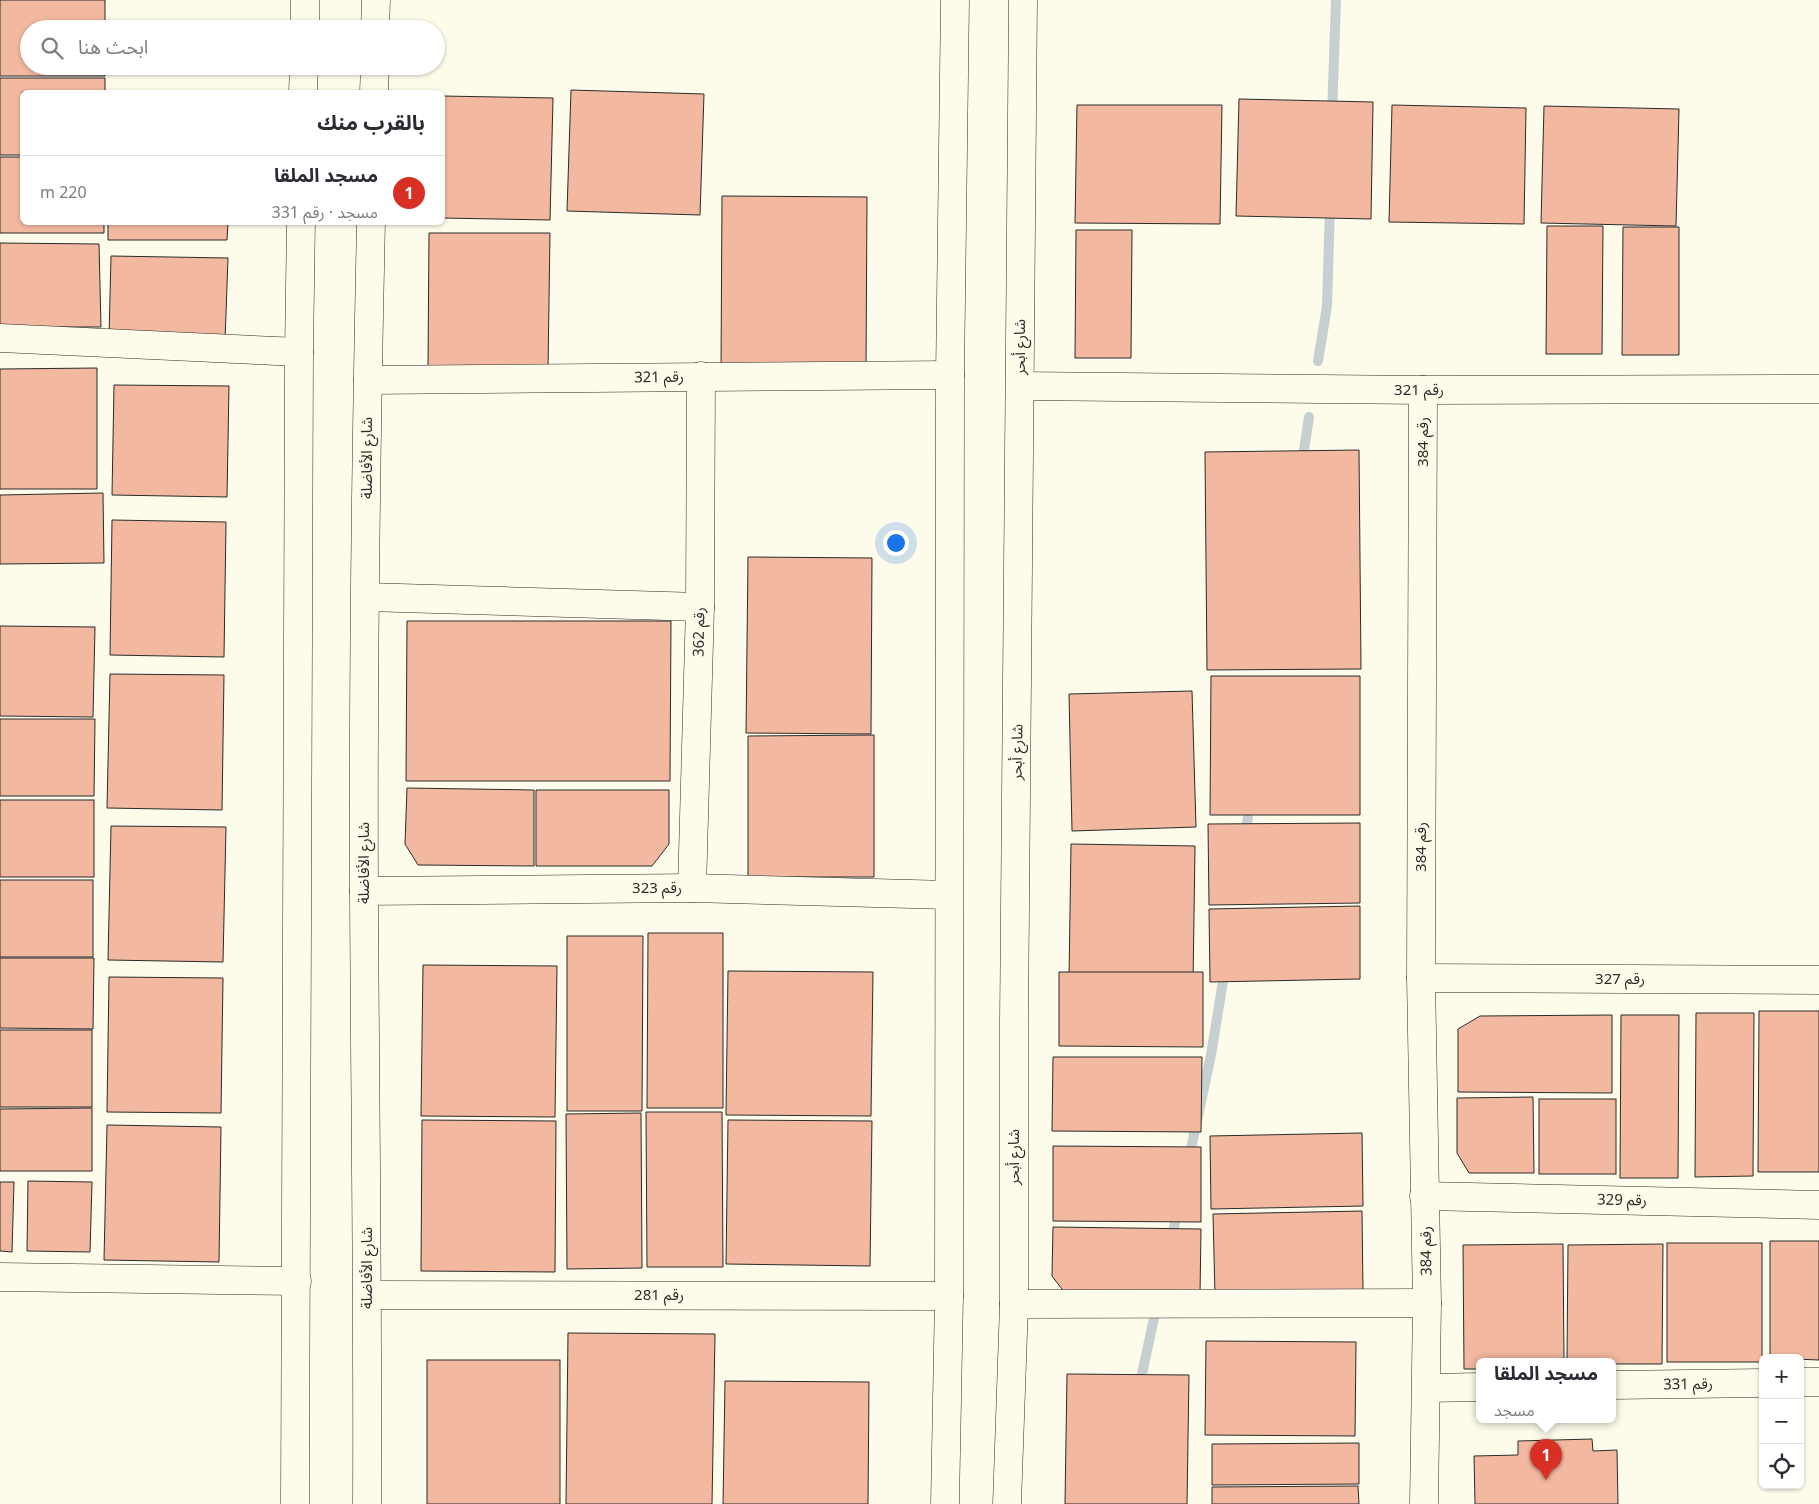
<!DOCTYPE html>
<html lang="ar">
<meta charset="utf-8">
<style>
:root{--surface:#fff;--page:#f7f7f7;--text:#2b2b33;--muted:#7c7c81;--line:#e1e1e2;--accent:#d93025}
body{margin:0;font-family:Georgia,"Noto Sans Arabic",serif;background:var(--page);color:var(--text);direction:rtl}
.controls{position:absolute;right:15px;bottom:15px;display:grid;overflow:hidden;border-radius:8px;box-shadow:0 1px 4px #0004}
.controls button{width:45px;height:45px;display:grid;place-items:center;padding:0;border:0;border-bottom:1px solid var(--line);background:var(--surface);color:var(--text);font:25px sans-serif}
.you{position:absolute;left:895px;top:542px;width:18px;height:18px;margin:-12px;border:4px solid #fff;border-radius:50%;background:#1a73e8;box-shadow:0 0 0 8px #1a73e833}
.badge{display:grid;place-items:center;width:32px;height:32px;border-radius:50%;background:var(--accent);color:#fff;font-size:16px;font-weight:700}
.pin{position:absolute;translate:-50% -41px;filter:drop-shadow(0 1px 2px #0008)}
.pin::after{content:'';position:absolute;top:26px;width:18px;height:15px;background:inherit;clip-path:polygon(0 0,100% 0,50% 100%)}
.popup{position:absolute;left:1476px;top:1358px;width:140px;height:65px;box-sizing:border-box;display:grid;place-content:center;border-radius:8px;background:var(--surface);filter:drop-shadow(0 1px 4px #0005);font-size:16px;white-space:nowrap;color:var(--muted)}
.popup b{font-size:19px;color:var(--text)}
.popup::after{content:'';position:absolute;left:50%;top:100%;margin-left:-10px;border:10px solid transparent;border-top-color:var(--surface)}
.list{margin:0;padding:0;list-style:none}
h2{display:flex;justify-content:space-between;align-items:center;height:65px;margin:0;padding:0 20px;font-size:21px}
h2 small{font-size:16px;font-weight:400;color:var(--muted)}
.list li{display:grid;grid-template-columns:32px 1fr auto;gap:15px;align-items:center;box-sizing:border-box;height:70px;padding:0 20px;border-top:1px solid var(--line)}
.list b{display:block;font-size:19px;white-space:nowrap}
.list p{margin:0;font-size:16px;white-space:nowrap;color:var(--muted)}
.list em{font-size:16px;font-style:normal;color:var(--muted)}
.icon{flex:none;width:28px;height:28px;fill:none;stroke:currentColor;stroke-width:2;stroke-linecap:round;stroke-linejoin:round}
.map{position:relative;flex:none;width:1819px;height:1504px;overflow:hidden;direction:ltr}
.search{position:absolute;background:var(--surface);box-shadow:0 1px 4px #0004;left:20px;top:20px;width:425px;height:55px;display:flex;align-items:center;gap:12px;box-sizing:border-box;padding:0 18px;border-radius:28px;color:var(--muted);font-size:19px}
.panel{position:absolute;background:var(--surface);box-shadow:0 1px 4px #0004;left:20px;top:90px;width:425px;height:135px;border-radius:8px;direction:rtl}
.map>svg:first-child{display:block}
</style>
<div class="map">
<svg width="1819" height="1504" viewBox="0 0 1819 1504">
<rect width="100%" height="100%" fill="#fdfbea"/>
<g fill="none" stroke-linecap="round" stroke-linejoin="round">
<g stroke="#c7d0d0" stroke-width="10">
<polyline points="1332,114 1336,0"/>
<polyline points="1318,361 1327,306 1330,206"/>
<polyline points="1302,463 1309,417"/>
<polyline points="1245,836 1250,803"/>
<polyline points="1189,1158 1211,1055 1225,969"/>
<polyline points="1171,1241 1178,1209"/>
<polyline points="1139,1388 1157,1304"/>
</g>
</g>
<g fill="#f2b8a0" stroke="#2b2b2b">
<polygon points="0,0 105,0 105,29 29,29 29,66 105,66 105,76 0,76"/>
<polygon points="0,78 105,78 105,92 22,92 22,155 0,155"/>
<polygon points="571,90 704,94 700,215 567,211"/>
<polygon points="442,96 553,98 550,220 442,218"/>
<polygon points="1239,99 1373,102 1371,219 1236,216"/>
<polygon points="1077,105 1222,105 1220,224 1075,223"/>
<polygon points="1392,105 1526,108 1524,224 1389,222"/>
<polygon points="1544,106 1679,109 1676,226 1541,223"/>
<polygon points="0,157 22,157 22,222 104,222 104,233 0,233"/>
<polygon points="722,196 867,197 866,370 721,369"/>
<polygon points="108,222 228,222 227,240 108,240"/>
<polygon points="1547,226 1603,226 1602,354 1546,354"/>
<polygon points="1623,227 1679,227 1679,355 1622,355"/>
<polygon points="1076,230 1132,230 1131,358 1075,358"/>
<polygon points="429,233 550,233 548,369 428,368"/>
<polygon points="0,243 99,244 101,327 0,327"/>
<polygon points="111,256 228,258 225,341 109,338"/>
<polygon points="97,368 97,489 0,489 0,369"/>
<polygon points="114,385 229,386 227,497 112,495"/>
<polygon points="1359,450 1361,669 1207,670 1205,452"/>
<polygon points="103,493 104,563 0,564 0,495"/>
<polygon points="112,520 226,522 224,657 110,655"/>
<polygon points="748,557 872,558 871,734 746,733"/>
<polygon points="407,621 671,621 670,781 406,781"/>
<polygon points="0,626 95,627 93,717 0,716"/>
<polygon points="110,674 224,675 222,810 107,808"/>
<polygon points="1211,676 1360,676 1360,815 1210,815"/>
<polygon points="1192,691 1196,827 1072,831 1069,694"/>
<polygon points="0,719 95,719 94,796 0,796"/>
<polygon points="874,735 874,877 748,877 748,736"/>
<polygon points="407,788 534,790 534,866 418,865 405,844"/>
<polygon points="536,790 669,790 669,844 652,866 536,866"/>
<rect x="0" y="800" width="94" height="77"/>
<polygon points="1360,823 1360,903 1209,905 1208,824"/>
<polygon points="111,826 226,827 223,962 108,960"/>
<polygon points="1071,844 1195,846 1193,982 1069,980"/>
<rect x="0" y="880" width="93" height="77"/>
<polygon points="1360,906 1360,979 1210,982 1209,909"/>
<polygon points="648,933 723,933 723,1108 647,1108"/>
<polygon points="567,936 643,936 642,1111 567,1111"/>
<polygon points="0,958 94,958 93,1029 0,1028"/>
<polygon points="423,965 557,966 555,1117 421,1116"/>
<polygon points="728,971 873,972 871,1116 726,1115"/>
<polygon points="1059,972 1203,972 1203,1047 1059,1046"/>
<polygon points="109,977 223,978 221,1113 107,1112"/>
<polygon points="1759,1011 1819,1011 1819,1172 1758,1172"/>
<polygon points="1696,1013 1754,1013 1753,1176 1695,1177"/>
<polygon points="1612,1015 1612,1093 1458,1092 1458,1029 1480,1016"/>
<polygon points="1621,1015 1679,1015 1678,1178 1620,1178"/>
<rect x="0" y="1030" width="92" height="77"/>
<polygon points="1053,1057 1202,1057 1201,1132 1052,1131"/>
<polygon points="1533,1097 1534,1173 1469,1173 1457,1153 1457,1098"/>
<rect x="1539" y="1099" width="77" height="75"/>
<polygon points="92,1108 92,1171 0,1171 0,1109"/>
<polygon points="646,1112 722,1112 723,1267 647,1267"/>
<polygon points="641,1113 642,1268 567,1269 566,1114"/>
<polygon points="422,1120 556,1121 555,1272 421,1271"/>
<polygon points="728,1120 872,1121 870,1266 726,1264"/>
<polygon points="107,1125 221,1127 219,1262 104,1260"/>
<polygon points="1362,1133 1363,1206 1211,1209 1210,1136"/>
<polygon points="1053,1146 1201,1147 1201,1222 1053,1221"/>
<polygon points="28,1181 92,1182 90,1252 27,1251"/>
<polygon points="0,1182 14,1182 12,1252 0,1251"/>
<polygon points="1362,1211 1363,1291 1215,1295 1213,1214"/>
<polygon points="1053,1227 1201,1229 1200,1295 1065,1293 1052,1276"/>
<polygon points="1770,1241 1819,1241 1819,1360 1770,1358"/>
<rect x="1667" y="1243" width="95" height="119"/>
<polygon points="1563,1244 1564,1361 1480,1361 1480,1369 1464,1369 1463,1245"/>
<polygon points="1663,1244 1662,1364 1612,1364 1612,1361 1567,1361 1568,1245"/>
<polygon points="568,1333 715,1334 712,1504 566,1504"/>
<polygon points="1206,1341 1356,1342 1355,1436 1205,1435"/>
<rect x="427" y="1360" width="133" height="144"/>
<polygon points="1067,1374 1189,1375 1187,1504 1065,1504"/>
<polygon points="725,1381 869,1382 868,1504 723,1504"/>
<polygon points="1592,1439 1593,1451 1617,1450 1618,1504 1475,1504 1474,1456 1518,1455 1518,1441"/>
<polygon points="1359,1443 1359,1484 1212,1485 1212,1444"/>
<polygon points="1358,1486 1359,1504 1212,1504 1212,1487"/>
</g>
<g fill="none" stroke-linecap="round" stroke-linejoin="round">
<g stroke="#2b2b2b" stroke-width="29">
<g id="street">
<polyline points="0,338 299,352"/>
<polyline points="368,380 950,375"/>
<polyline points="1020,386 1423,390 1819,389"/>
<polyline points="1423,390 1421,978 1427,1303 1424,1504"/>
<polyline points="366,597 700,607"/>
<polyline points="692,888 700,607 701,376"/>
<polyline points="364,891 692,888 949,895"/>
<polyline points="1421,978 1819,980"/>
<polyline points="1424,1196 1819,1205"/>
<polyline points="0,1277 297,1281"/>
<polyline points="368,1295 949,1296"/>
<polyline points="1014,1304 1427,1303"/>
<polyline points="1800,1382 1819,1382"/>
<polyline points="1612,1385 1763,1383"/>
<polyline points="1427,1388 1480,1387"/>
</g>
</g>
<g stroke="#2b2b2b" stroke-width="29">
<g id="secondary">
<polyline points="305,29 305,0"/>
<polyline points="375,29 376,0"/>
<polyline points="303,92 304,66"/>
<polyline points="374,92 375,66"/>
<polyline points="295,1504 299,352 301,222"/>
<path d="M367,1504C368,1300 365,1096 364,892C363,669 366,446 371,222"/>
<polyline points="945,1504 949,1296 950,375 955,0"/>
<polyline points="1007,1504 1014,1304 1014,1022 1023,0"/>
</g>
</g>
<use href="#street" stroke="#fdfbea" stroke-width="28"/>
<use href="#secondary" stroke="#fdfbea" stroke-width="28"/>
</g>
<g text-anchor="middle" stroke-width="4" stroke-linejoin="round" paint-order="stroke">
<g font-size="15" fill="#2b2b2b" stroke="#fdfbea">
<text transform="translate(1020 347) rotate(-90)" y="5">شارع أبحر</text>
<text transform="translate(659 377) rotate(-1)" y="5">رقم 321</text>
<text x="1419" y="395">رقم 321</text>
<text transform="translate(1423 442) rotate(-90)" y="5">رقم 384</text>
<text transform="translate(367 458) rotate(-90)" y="5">شارع الأفاضلة</text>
<text transform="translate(699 632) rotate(-89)" y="5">رقم 362</text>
<text transform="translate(1017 752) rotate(-89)" y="5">شارع أبحر</text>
<text transform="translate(1421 847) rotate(-90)" y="5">رقم 384</text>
<text transform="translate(364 863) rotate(-90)" y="5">شارع الأفاضلة</text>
<text x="657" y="893">رقم 323</text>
<text x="1620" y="984">رقم 327</text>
<text transform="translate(1014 1157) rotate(-90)" y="5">شارع أبحر</text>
<text transform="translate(1622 1200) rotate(1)" y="5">رقم 329</text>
<text transform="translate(1426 1251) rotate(-91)" y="5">رقم 384</text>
<text transform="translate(367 1268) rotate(-90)" y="5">شارع الأفاضلة</text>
<text x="659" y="1300">رقم 281</text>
<text transform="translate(1688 1384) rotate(-1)" y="5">رقم 331</text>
</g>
</g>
</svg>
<div class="controls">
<button>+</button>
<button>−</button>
<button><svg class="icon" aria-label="locate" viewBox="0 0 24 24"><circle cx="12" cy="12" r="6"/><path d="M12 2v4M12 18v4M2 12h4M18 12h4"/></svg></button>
</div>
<div class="you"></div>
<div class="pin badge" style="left:1546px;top:1480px">1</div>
<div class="popup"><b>مسجد الملقا</b>مسجد</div>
<div class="search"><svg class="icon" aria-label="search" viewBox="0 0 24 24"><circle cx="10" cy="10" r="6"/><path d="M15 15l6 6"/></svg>ابحث هنا</div>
<section class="panel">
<h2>بالقرب منك<small></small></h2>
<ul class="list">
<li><span class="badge">1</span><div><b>مسجد الملقا</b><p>مسجد · رقم 331</p></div><em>220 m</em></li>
</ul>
</section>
</div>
